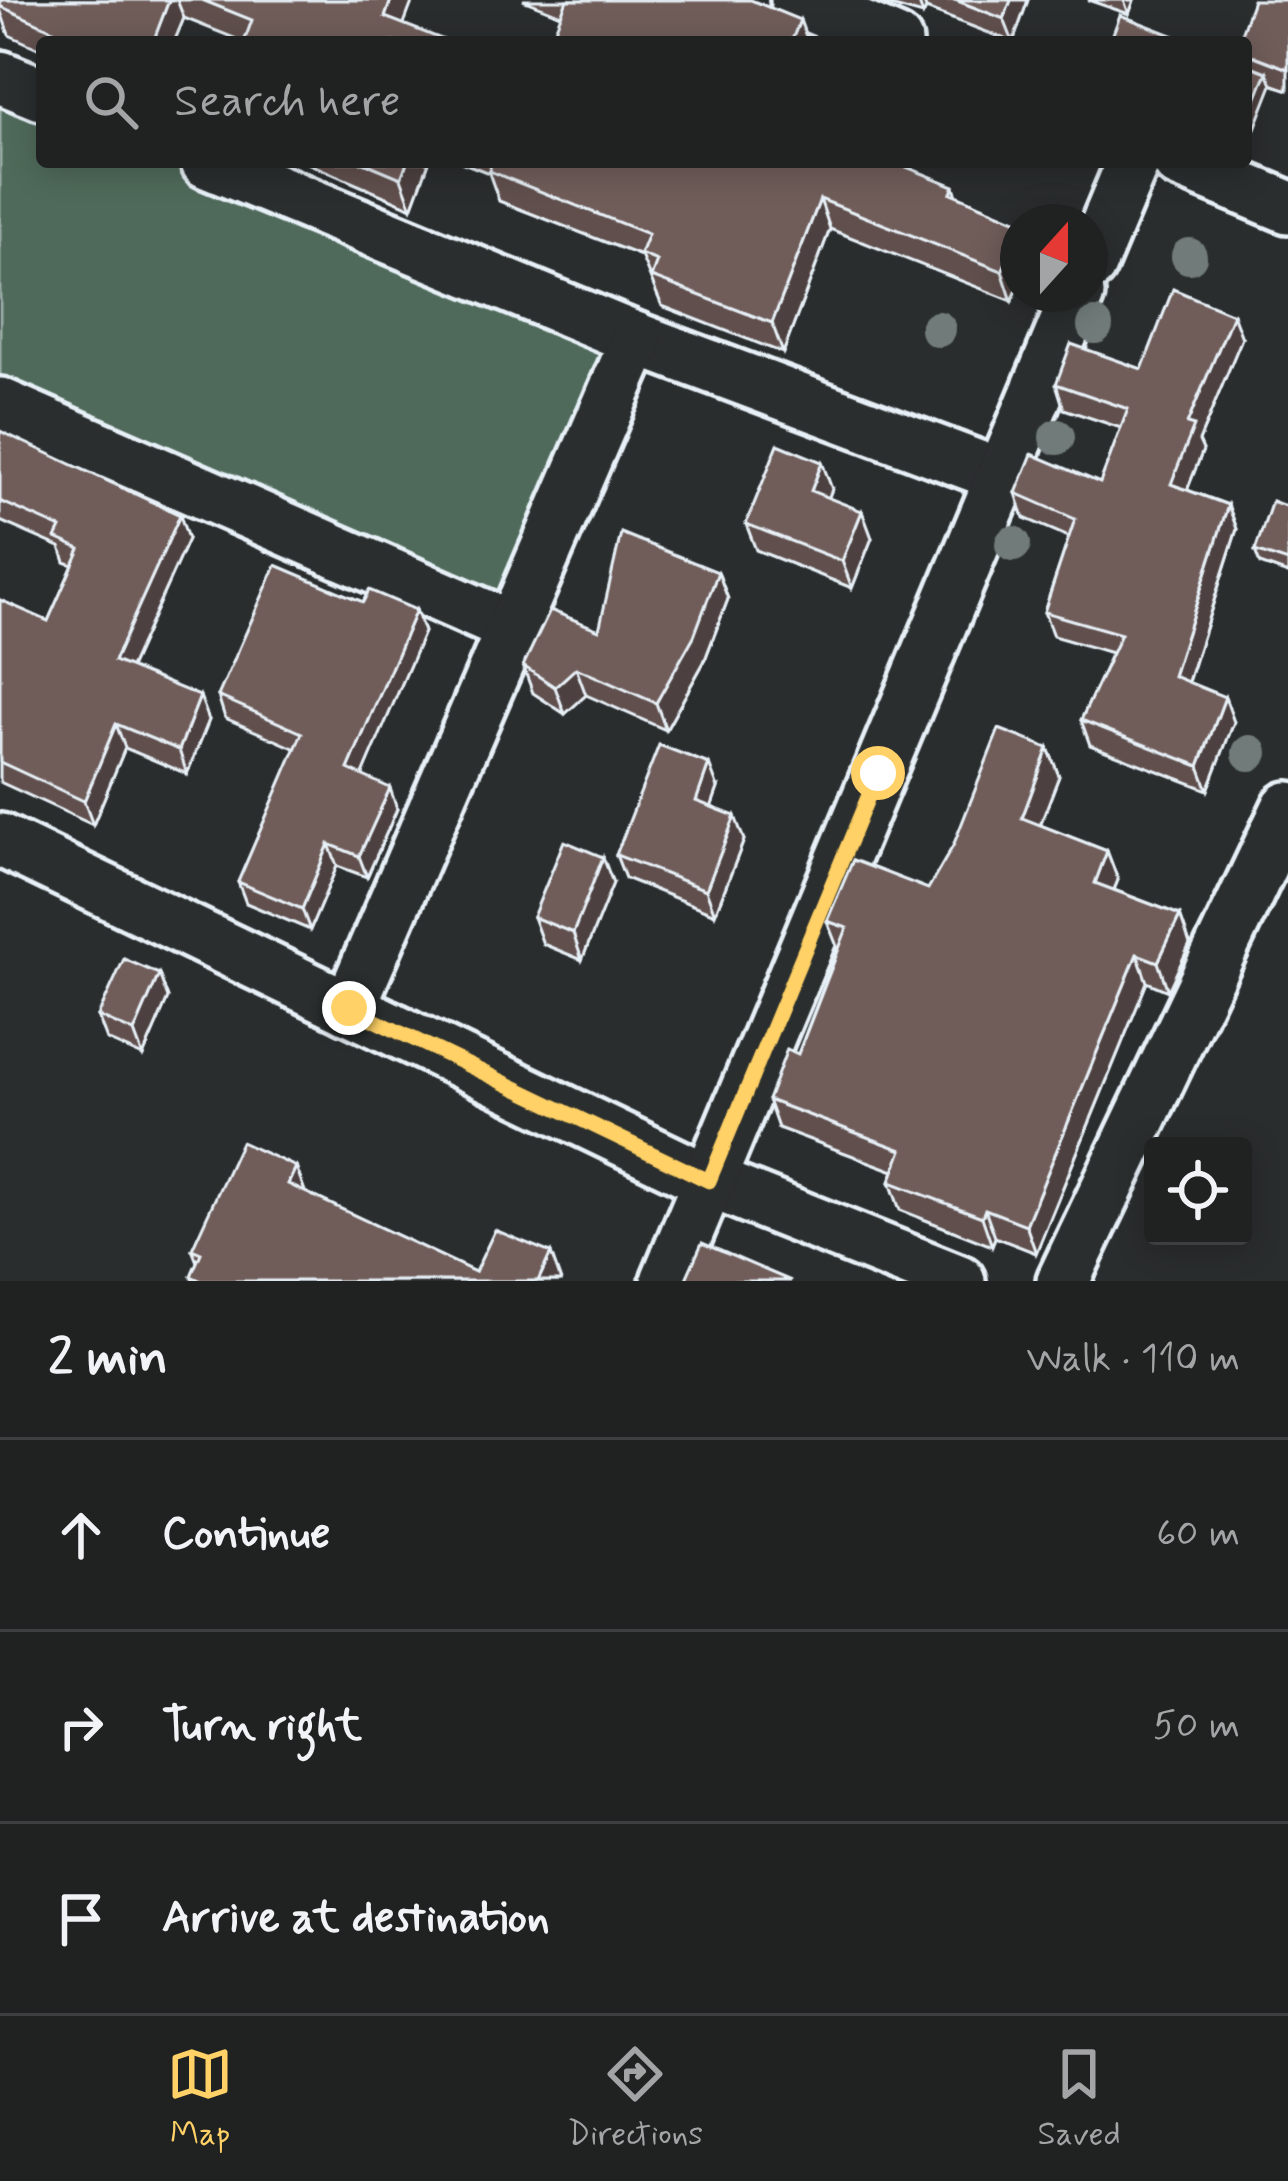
<!DOCTYPE html>
<meta charset="utf-8">
<style>
:root{--surface:#202222;--page:#2d2f2f;--text:#f1f3f6;--muted:#a2a4a5;--line:#3d3f40;--accent:#ffd166}
body{margin:0;font-family:Mynerve,sans-serif;background:var(--page);color:var(--text)}
.controls{position:absolute;right:36px;bottom:36px;display:grid;overflow:hidden;border-radius:12px;box-shadow:0 6px 30px #0003}
.controls button{width:108px;height:108px;display:grid;place-items:center;padding:0;border:0;border-bottom:3px solid var(--line);background:var(--surface);color:var(--text);font:60px sans-serif}
.compass{position:absolute;left:1000px;top:204px;width:108px;height:108px;border-radius:50%;background:var(--surface);box-shadow:0 6px 30px #0003;rotate:21deg}
.stop{position:absolute;width:36px;height:36px;margin:-27px;border:9px solid #ffd166;border-radius:50%;background:#fff}
.stop.end{background:#ffd166;border-color:#fff;box-shadow:0 3px 12px #0008}
.list{margin:0;padding:0;list-style:none}
h2{display:flex;justify-content:space-between;align-items:center;height:156px;margin:0;padding:0 48px;font-size:51px}
h2 small{font-size:39px;font-weight:400;color:var(--muted)}
.list li{display:grid;grid-template-columns:78px 1fr auto;gap:36px;align-items:center;box-sizing:border-box;height:192px;padding:0 48px;border-top:3px solid var(--line)}
.list b{display:block;font-size:45px;white-space:nowrap}
.list em{font-size:39px;font-style:normal;color:var(--muted)}
.icon{flex:none;width:66px;height:66px;fill:none;stroke:currentColor;stroke-width:2;stroke-linecap:round;stroke-linejoin:round}
.map{position:relative;flex:none;width:1288px;height:1281px;overflow:hidden}
.search{position:absolute;background:var(--surface);box-shadow:0 6px 30px #0003;left:36px;right:36px;top:36px;height:132px;display:flex;align-items:center;gap:30px;box-sizing:border-box;padding:0 42px;border-radius:12px;color:var(--muted);font-size:45px}
.sheet{height:732px;background:var(--surface)}
nav{display:flex;justify-content:space-around;align-items:center;box-sizing:border-box;height:168px;border-top:3px solid var(--line);background:var(--surface);font-size:33px;color:var(--muted)}
nav a{display:grid;justify-items:center;gap:6px}
nav .on{color:var(--accent)}
.map>svg:first-child{display:block}
</style>
<div class="map">
<svg width="1288" height="1281" viewBox="0 0 1288 1281">
<rect width="100%" height="100%" fill="#2a2d2e"/>
<filter id="ink" filterUnits="userSpaceOnUse"><feTurbulence type="fractalNoise" baseFrequency=".00833" numOctaves="2"/><feDisplacementMap in="SourceGraphic" scale="24" xChannelSelector="R" yChannelSelector="G"/><feConvolveMatrix kernelMatrix="1 2 1 2 8 2 1 2 1" color-interpolation-filters="sRGB"/></filter>
<g filter="url(#ink)">
<polygon fill="#4f6b5a" stroke="#9caea9" stroke-width="3" points="0,95 42,112 42,162 167,162 628,348 501,649 0,416"/>
<g fill="none" stroke-linecap="round" stroke-linejoin="round">
<g stroke="#e8f1f8" stroke-width="60">
<g id="minor">
<polyline points="797,0 896,42"/>
<polyline points="0,77 42,94"/>
<polyline points="207,162 637,339 1002,476"/>
<polyline points="1179,162 1288,207"/>
<polyline points="1090,265 1133,162"/>
<polyline points="0,404 515,629"/>
<polyline points="0,840 709,1181 959,1281"/>
<polyline points="349,1008 637,339"/>
<polyline points="667,1281 1078,294"/>
<polyline points="1063,1281 1288,808"/>
</g>
</g>
<use href="#minor" stroke="#2a2d2e" stroke-width="51"/>
</g>
<g fill="#717b7a">
<circle cx="1189" cy="256" r="18"/>
<circle cx="1095" cy="326" r="18"/>
<circle cx="938" cy="329" r="18"/>
<circle cx="1057" cy="437" r="18"/>
<circle cx="1013" cy="544" r="18"/>
<circle cx="1250" cy="753" r="18"/>
</g>
<g fill="#60504d" stroke="#e8f1f8" stroke-width="3">
<polygon points="1,0 413,0 244,42 184,18 174,42 42,42 42,50 9,35 0,9"/>
<polygon points="523,0 751,0 561,15"/>
<polygon points="882,0 1028,0 1013,42 926,9 923,15 883,4"/>
<polygon points="1088,0 1134,0 1129,14"/>
<polygon points="1288,0 1288,90 1271,84 1252,136 1246,134 1246,42"/>
<polygon points="305,162 429,162 412,208"/>
<polygon points="461,162 894,162 954,186 957,196 1020,222 1012,301 830,229 783,353 662,306 641,256 499,201 489,173"/>
<polygon points="1242,338 1199,441 1203,450 1187,490 1228,505 1237,529 1188,682 1234,722 1208,790 1090,745 1081,720 1112,653 1053,636 1044,612 1069,537 1024,518 1016,493 1100,483 1121,428 1064,409 1056,384 1142,369"/>
<polygon points="0,431 188,539 130,668 209,720 187,774 125,748 93,825 0,782 0,600 48,621 73,565 65,562 60,547 0,521"/>
<polygon points="832,489 828,498 872,538 852,588 756,550 746,524"/>
<polygon points="1288,507 1288,574 1260,564 1255,551"/>
<polygon points="718,572 728,599 704,662 666,730 586,695 565,714 533,693 523,666"/>
<polygon points="363,602 416,610 424,632 362,776 397,809 367,877 337,866 310,930 246,903 238,882 296,749 225,718 218,696"/>
<polygon points="1048,748 1059,776 1040,825 1107,851 1118,880 1114,890 1180,915 1190,944 1168,991 1147,982 1036,1253 995,1237 992,1246 900,1210 890,1182 894,1171 778,1128 768,1100 798,1054 838,949 827,921 928,889"/>
<polygon points="718,788 711,807 744,840 715,914 625,878 616,855"/>
<polygon points="613,883 582,960 543,944 533,917"/>
<polygon points="159,974 168,998 143,1056 107,1040 98,1016"/>
<polygon points="296,1167 305,1192 475,1272 561,1281 193,1281 191,1276 197,1262 192,1249"/>
</g>
<g fill="#4e413f" stroke="#e8f1f8" stroke-width="3">
<polygon points="169,0 177,0 184,18 174,42 153,42"/>
<polygon points="391,0 413,0 397,42 385,17"/>
<polygon points="918,0 923,0 926,9 923,15"/>
<polygon points="1011,0 1028,0 1013,42 1004,19"/>
<polygon points="1124,0 1134,0 1129,14"/>
<polygon points="800,20 808,42 791,42"/>
<polygon points="1267,72 1272,85 1252,136 1247,122"/>
<polygon points="407,162 429,162 412,208 401,178"/>
<polygon points="820,199 830,229 783,353 772,323"/>
<polygon points="1018,234 1018,288 1012,301 1002,271"/>
<polygon points="1233,314 1242,338 1199,441 1203,450 1180,508 1171,484 1187,424"/>
<polygon points="822,462 832,489 821,518 811,491"/>
<polygon points="1228,505 1237,529 1182,700 1173,676"/>
<polygon points="862,511 872,538 852,588 842,561"/>
<polygon points="180,515 188,539 122,685 114,661"/>
<polygon points="718,572 728,599 704,662 666,730 656,703"/>
<polygon points="416,610 424,632 356,791 348,769"/>
<polygon points="576,668 586,695 565,714 555,687"/>
<polygon points="200,696 209,720 187,774 179,750"/>
<polygon points="1225,697 1234,722 1208,790 1199,766"/>
<polygon points="116,724 125,748 93,825 84,801"/>
<polygon points="1048,748 1059,776 1032,846 1022,818"/>
<polygon points="709,764 718,788 705,825 696,801"/>
<polygon points="390,788 397,809 367,877 359,856"/>
<polygon points="735,816 744,840 715,914 706,890"/>
<polygon points="329,844 337,866 310,930 302,909"/>
<polygon points="1107,851 1118,880 1105,911 1095,883"/>
<polygon points="603,857 613,883 582,960 573,933"/>
<polygon points="1180,915 1190,944 1168,991 1158,962"/>
<polygon points="1137,954 1147,982 1036,1253 1026,1225"/>
<polygon points="159,974 168,998 143,1056 134,1032"/>
<polygon points="296,1167 307,1197 288,1184"/>
<polygon points="985,1209 995,1237 992,1246 982,1217"/>
<polygon points="551,1253 561,1281 538,1281"/>
</g>
<g fill="#705d5a" stroke="#e8f1f8" stroke-width="3">
<polygon points="1,0 169,0 153,42 80,42 0,6"/>
<polygon points="202,0 391,0 385,17 449,42 244,42 252,20"/>
<polygon points="567,0 751,0 800,20 791,42 550,42"/>
<polygon points="955,0 1011,0 1004,19"/>
<polygon points="1253,0 1288,0 1288,69 1246,53 1246,42 1238,42"/>
<polygon points="1120,15 1190,42 1110,42"/>
<polygon points="1246,64 1267,72 1247,122 1246,122"/>
<polygon points="363,162 407,162 401,178"/>
<polygon points="492,162 894,162 954,186 951,193 1020,222 1018,222 1018,234 1002,271 820,199 772,323 651,277 657,261 640,254 648,234 489,171"/>
<polygon points="1173,289 1233,314 1187,424 1194,426 1171,484 1228,505 1173,676 1225,697 1199,766 1081,720 1121,634 1044,612 1075,519 1016,493 1032,454 1100,483 1128,409 1056,384 1071,344 1142,369"/>
<polygon points="0,431 180,515 114,661 200,696 179,750 116,724 84,801 0,762 0,600 48,621 80,549 56,538 61,528 0,501"/>
<polygon points="778,444 822,462 811,491 862,511 842,561 746,524"/>
<polygon points="1272,501 1288,507 1288,562 1255,551"/>
<polygon points="621,533 718,572 694,636 656,703 576,668 555,687 523,666 550,610 599,630"/>
<polygon points="276,565 363,602 369,590 416,610 348,769 390,788 359,856 329,844 302,909 238,882 302,733 218,696"/>
<polygon points="999,729 1048,748 1022,818 1107,851 1095,883 1180,915 1158,962 1137,954 1026,1225 985,1209 982,1217 890,1182 902,1150 768,1100 787,1049 798,1054 847,928 827,921 853,860 928,889 953,846"/>
<polygon points="659,745 709,764 696,801 735,816 706,890 616,855"/>
<polygon points="564,841 603,857 573,933 533,917"/>
<polygon points="124,959 159,974 134,1032 98,1016"/>
<polygon points="241,1142 296,1167 288,1184 475,1272 495,1230 551,1253 538,1281 202,1281 191,1276 201,1253 192,1249"/>
<polygon points="702,1243 791,1281 685,1281"/>
</g>
</g>
<g fill="none" stroke-linecap="round" stroke-linejoin="round" filter="url(#ink)">
<polyline stroke="#ffd166" stroke-width="15" points="349,1008 709,1181 878,773"/>
</g>
</svg>
<div class="controls">
<button><svg class="icon" aria-label="locate" viewBox="0 0 24 24"><circle cx="12" cy="12" r="6"/><path d="M12 2v4M12 18v4M2 12h4M18 12h4"/></svg></button>
</div>
<svg class="compass" viewBox="-18 -18 36 36"><path d="M0-13l5 13h-10z" fill="#e53935"/><path d="M0 13l5-13h-10z" fill="#a2a4a5"/></svg>
<div class="stop" style="left:878px;top:773px"></div>
<div class="stop end" style="left:349px;top:1008px"></div>
<div class="search"><svg class="icon" aria-label="search" viewBox="0 0 24 24"><circle cx="10" cy="10" r="6"/><path d="M15 15l6 6"/></svg>Search here</div>
</div>
<section class="sheet">
<h2>2 min<small>Walk · 110 m</small></h2>
<ul class="list">
<li><svg class="icon" aria-label="ahead" viewBox="0 0 24 24"><path d="M12 20V5M6 11l6-6 6 6"/></svg><div><b>Continue</b></div><em>60 m</em></li>
<li><svg class="icon" aria-label="right" viewBox="0 0 24 24"><path d="M7 20v-9h11M14 6l5 5-5 5"/></svg><div><b>Turn right</b></div><em>50 m</em></li>
<li><svg class="icon" aria-label="arrive" viewBox="0 0 24 24"><path d="M6 21V4h12l-3 4 3 4H6"/></svg><div><b>Arrive at destination</b></div></li>
</ul>
</section>
<nav>
<a class="on"><svg class="icon" aria-label="map" viewBox="0 0 24 24"><path d="M3 6l6-2 6 2 6-2v14l-6 2-6-2-6 2zM9 4v14M15 6v14"/></svg>Map</a>
<a><svg class="icon" aria-label="directions" viewBox="0 0 24 24"><path d="M12 3l9 9-9 9-9-9zM9 14v-3h6M13 9l2 2-2 2"/></svg>Directions</a>
<a><svg class="icon" aria-label="saved" viewBox="0 0 24 24"><path d="M7 4h10v16l-5-4-5 4z"/></svg>Saved</a>
</nav>
